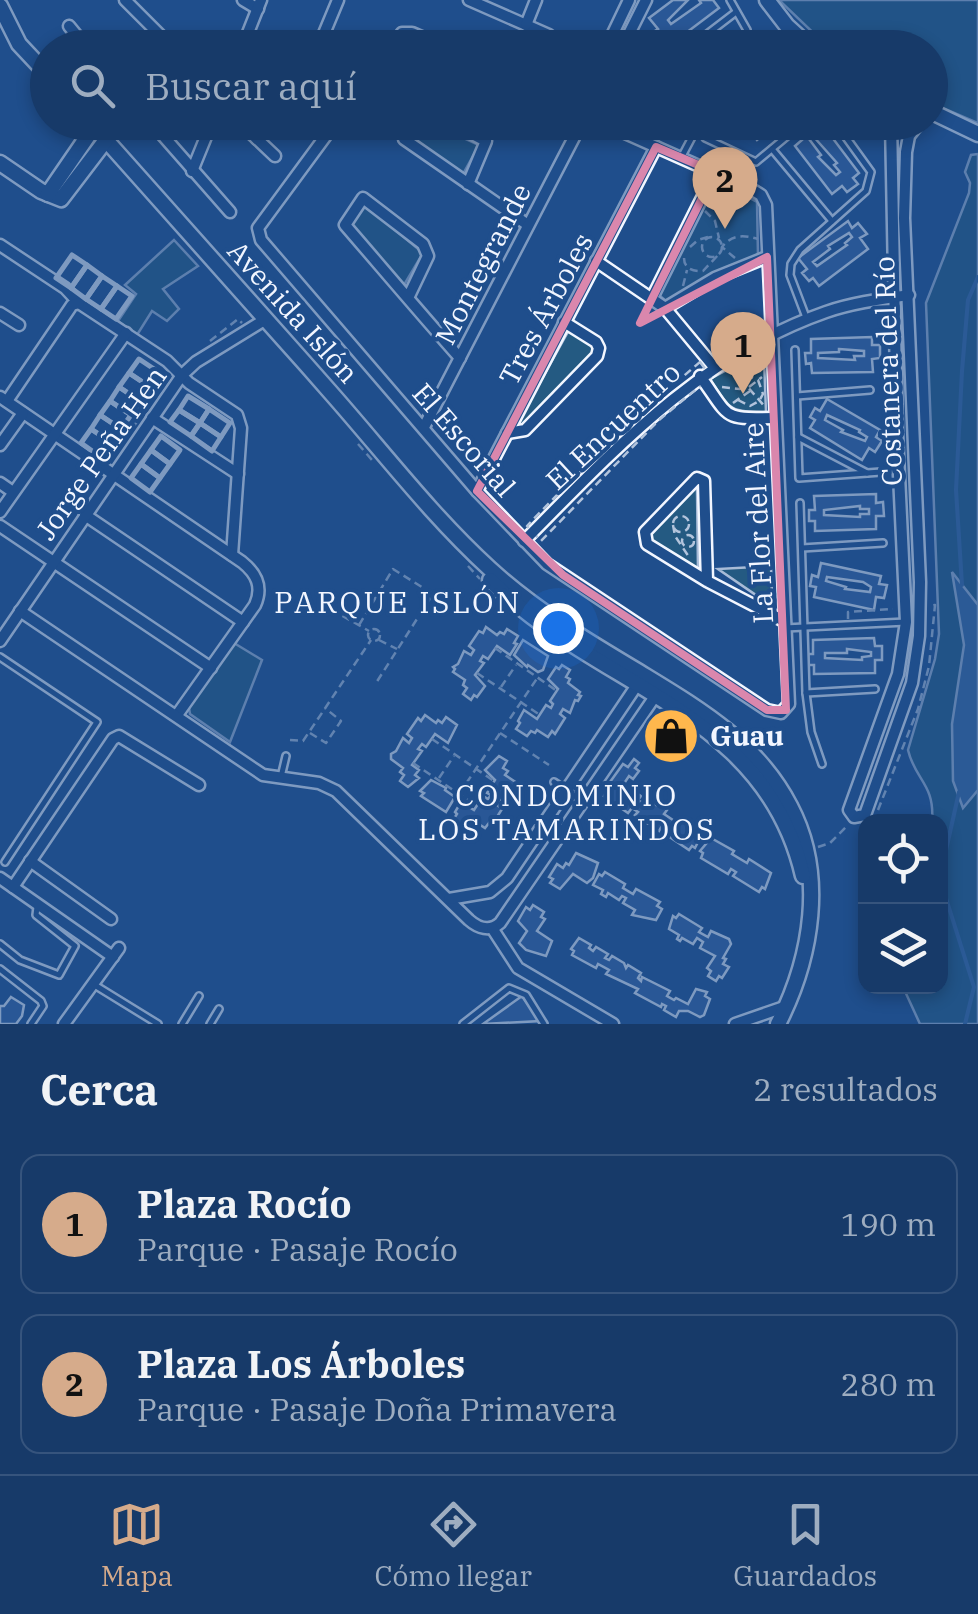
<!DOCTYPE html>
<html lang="es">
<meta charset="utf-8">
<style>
:root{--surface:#173a69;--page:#244571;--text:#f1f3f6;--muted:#9eadc0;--line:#36547d;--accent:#d6ab8b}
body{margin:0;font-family:"IBM Plex Serif",serif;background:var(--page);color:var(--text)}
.controls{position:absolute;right:30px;bottom:30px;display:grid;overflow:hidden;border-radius:20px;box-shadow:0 5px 15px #0003}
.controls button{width:90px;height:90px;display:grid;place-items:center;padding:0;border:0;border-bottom:2px solid var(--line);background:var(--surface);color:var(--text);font:50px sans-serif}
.you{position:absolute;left:558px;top:628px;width:35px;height:35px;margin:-25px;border:8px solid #fff;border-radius:50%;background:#1a73e8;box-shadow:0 0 0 15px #1a73e833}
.badge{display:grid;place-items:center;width:65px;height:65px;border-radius:50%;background:var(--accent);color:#111;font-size:32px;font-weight:700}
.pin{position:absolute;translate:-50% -82px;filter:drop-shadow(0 2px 5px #0008)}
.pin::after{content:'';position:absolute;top:52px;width:35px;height:30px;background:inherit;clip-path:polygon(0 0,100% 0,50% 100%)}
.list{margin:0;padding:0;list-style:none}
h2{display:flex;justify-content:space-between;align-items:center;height:130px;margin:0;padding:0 40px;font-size:42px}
h2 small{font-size:32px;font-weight:400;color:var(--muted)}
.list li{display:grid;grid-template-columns:65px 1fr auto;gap:30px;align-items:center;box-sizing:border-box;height:140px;margin:0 20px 20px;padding:0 20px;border:2px solid var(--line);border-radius:20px}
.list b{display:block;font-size:38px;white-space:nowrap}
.list p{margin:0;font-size:32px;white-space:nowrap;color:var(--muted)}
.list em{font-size:32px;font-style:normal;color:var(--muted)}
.icon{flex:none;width:55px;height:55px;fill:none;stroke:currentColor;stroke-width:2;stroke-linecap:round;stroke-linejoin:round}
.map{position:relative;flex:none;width:978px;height:1024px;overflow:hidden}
.search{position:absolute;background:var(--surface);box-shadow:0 5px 15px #0003;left:30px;right:30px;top:30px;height:110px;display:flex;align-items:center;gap:25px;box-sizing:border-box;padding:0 35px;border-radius:55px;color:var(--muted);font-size:38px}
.sheet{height:450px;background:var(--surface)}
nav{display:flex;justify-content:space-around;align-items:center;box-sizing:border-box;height:140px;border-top:2px solid var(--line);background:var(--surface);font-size:28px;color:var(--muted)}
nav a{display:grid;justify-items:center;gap:5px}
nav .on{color:var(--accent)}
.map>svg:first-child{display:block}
</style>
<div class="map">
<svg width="978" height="1024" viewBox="0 0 978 1024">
<rect width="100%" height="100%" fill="#1f4e8c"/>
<g fill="#245a82" stroke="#a8bbd7" stroke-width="2.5">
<polygon points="779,0 978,0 978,123 931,103 930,48 828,47"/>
<polygon points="431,123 479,145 463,174 413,138"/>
<path d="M978,154V1024H920L903,987L940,986V822L932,821C935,784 915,780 908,750L935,659L939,634L926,303L969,193L970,183L965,172L971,155Z"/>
<polygon points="715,180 757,202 758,256 712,275 666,301 659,295"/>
<polygon points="364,204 423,253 404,285 351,224"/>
<polygon points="174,240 198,266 163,289 179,309 167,321 152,311 137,335 118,321 136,294 125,285"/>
<polygon points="569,330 592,346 594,353 523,425 516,426"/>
<path d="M755,355L764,359L766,412C729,412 730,410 710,379Z"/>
<polygon points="697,488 698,571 652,544 650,535 693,489"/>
<polygon points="771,566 772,599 766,602 718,569"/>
<polygon points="234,643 262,660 230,742 190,714 189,708"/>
</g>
<polygon fill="#3b69a3" stroke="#a8bbd7" stroke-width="2.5" points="952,572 978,605 978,790 963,808 953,781 952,724 964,645"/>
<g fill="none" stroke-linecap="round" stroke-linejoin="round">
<g stroke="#3b69a3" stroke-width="4">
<polyline points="962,585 956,490 962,371 968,300 978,277"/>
<polyline points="959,792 942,868 944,892 974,987 965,1024"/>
</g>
</g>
<g fill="#3563a3" stroke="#f2f6ff" stroke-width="2.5" fill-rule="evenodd">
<polygon points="673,0 688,0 668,20 671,24 701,3 699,0 713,0 719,8 670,45 664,37 660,41 653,32 658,29 649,18"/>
<polygon points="780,122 757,140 751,132 746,135 740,127 744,122"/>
<path d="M822,124L859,173L853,178L858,184L847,192L842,186L832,194L795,146L802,140L799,135L807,128L811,133ZM813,136L837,163L834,165L840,172L836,175L818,157L821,155L809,139Z"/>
<path d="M848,221L852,228L858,223L867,234L860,238L868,249L819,286L813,278L809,281L802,273L807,269L798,258ZM849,233L852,237L845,243L847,245L817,266L813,262L830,249L828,246Z"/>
<path d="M872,337V345H880V358L872,359L873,372L812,373L811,363L806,364L805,353H811V339ZM839,349L864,351V356H854L855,360L818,358V353L839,352Z"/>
<path d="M827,399L880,430L876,437L882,441L875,452L869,448L862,460L810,428L815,420L810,417L815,408L820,411ZM827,415L860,430L859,432L867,437L865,441L841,432L843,430L825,420Z"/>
<path d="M876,494V503L883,502L884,516H876V529L815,531V521H809V510H815L814,496ZM860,506V509H869V514H860V517L824,515V510Z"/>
<path d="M821,563L881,576L879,584L887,585L884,598L876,597L874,610L814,597L816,587L810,586L812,575L818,577ZM827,577L863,582L871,587L870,592L845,589L846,587L826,581Z"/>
<polygon points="486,627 497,635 500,632 504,634 507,629 518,636 514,643 517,644 510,655 497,646 488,659 483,656 480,661 484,663 475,675 485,686 477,697 474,695 471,700 463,694 467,688 463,685 465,680 453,672 455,669 453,667 458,664 464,651 471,655 474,650 469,646 479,631 483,633"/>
<path d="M874,638L875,646H882V660H875V673L814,674V665H808V654H813V640ZM847,649L871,652V656L862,657V660L825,658V653H847Z"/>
<polygon points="523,640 548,656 543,670 538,672 528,665 527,667 514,655"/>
<polygon points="562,665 570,670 566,677 570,679 568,683 580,692 578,695 581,696 578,701 575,700 570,713 563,709 560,714 565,718 555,734 552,731 548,737 537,730 535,733 531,731 527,736 516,729 520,723 518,721 524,710 537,719 546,705 551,708 553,704 550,701 558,689 548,679 556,667 559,669"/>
<polygon points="425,715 436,723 438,720 442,723 446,717 457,725 448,743 435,734 426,747 422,744 418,749 422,751 412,765 419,770 415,775 419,778 408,787 400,781 404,775 400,772 403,768 391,759 391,754 396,751 403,738 409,743 412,738 407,734 418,718 421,721"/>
<polygon points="499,756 507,761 503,768 508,771 505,775 517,783 518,788 515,793 512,791 507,804 500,800 497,805 502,809 492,825 489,823 485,828 474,821 472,824 468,822 464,828 453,820 457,814 455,812 461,802 474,810 483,796 488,799 491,795 487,793 495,780 485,770"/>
<polygon points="634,759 639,763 635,768 639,771 633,779 629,776 619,791 626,796 630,789 641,796 638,800 642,803 645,798 656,805 657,803 667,810 664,814 679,824 682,820 692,826 690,829 701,836 695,848 692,846 689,850 668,836 671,832 662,826 659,831 635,815 638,812 632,808 628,813 604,796 609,786 612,788 614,785 610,782 623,764 628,767"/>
<polygon points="431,780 446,788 445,790 455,797 446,812 421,796 424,793 420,791"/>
<polygon points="711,838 734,851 732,854 747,863 749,859 771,873 765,889 762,887 759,892 733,876 736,872 731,869 728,874 701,858 703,853 700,851"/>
<polygon points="576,853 598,863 593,878 587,883 573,874 560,889 550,883 553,879 549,877 557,864 563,868 566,863 569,865"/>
<polygon points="605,872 625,884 623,888 633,894 636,889 660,902 657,906 662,909 656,920 632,915 635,910 623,903 626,898 622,896 619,900 608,893 606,897 601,894 603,890 593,885 599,874 602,876"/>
<polygon points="533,905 544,912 541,917 545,919 537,931 552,941 546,956 526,950 519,943 527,931 518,921 526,907 530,910"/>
<polygon points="679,914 702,928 699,932 708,937 711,931 729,939 731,944 723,958 726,959 723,964 729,967 722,978 719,976 716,981 708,976 711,971 707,968 715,956 700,948 703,942 697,938 693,944 682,938 680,941 677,939 679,935 669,929 673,916 676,918"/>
<polygon points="579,938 591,945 589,948 593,951 596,947 608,954 605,958 609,960 612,956 624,963 626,968 628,965 641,973 638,978 641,981 642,977 670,991 667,996 674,1000 676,998 688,1004 696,989 707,992 705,996 710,999 704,1015 700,1017 688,1011 679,1011 676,1017 664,1010 666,1006 662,1004 661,1007 635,993 638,989 606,974 609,970 598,964 596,968 572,955 574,951 571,949"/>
<polygon points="522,996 540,1021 483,1024"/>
<polygon points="11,997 24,1005 22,1016 16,1024 0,1024 0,1006 4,1006"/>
</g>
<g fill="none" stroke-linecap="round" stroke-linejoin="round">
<g stroke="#f2f6ff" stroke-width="10">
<g id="lane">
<polyline points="730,0 747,30 738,48"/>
<polyline points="689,48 736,12"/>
<polyline points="757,48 760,43"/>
<polyline points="714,122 705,138 756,162 804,122"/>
<polyline points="772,149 832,221"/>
<polyline points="681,158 700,122"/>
<polyline points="807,320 790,275 791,264 800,250 866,191 871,172 835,122"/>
<polyline points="795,350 799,478 881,472"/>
<polyline points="797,396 870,390"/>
<polyline points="798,437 867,473"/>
<polyline points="800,503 806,693 811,732 822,764"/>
<polyline points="802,548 883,543"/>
<polyline points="785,628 906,622"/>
<polyline points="0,657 97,722 5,862"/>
<polyline points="806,693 875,689"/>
<polyline points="281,777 286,756"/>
<polyline points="554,782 582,801"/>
<polyline points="0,944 20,960 59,975 75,946 36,915 37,907"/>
<polyline points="0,969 41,1001 43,1006 31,1024"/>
<polyline points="93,984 158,1024"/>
<polyline points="182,1024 199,996"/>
<polyline points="210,1024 219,1009"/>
<polyline points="463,1024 509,988 526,995 544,1024"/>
</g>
</g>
<g stroke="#f2f6ff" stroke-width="15">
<g id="street">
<polyline points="125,0 173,48"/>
<polyline points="243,0 258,9"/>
<polyline points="469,0 549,35"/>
<polyline points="526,25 536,0"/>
<polyline points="69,26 87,48"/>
<polyline points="242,48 261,0"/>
<polyline points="318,48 338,0"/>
<polyline points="391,48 402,33 412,33 447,48"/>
<polyline points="606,48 629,0"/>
<polyline points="622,48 646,0"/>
<polyline points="151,122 230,212"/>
<polyline points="239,122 275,156"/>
<polyline points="336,122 258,228 261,240 477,491 547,564 767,710 781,713 789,704 766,205 761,195 753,190 600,122"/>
<polyline points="421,122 404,139 528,225"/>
<polyline points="449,122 486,141 468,184"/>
<polyline points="891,122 897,433 906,622 898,674 849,810 854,817 865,815 912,683 919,636 920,582 904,218 906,152 909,136 920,122"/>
<polyline points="257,139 270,122"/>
<polyline points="192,171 212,122"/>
<polyline points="0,245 65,288 79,303 167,361 189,383 237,415 241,428 232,555"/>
<polyline points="596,261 665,308 714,367"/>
<path d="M408,298L428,256L423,244L363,198L345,225C383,269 421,314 460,358"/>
<polyline points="652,298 715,172"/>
<polyline points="665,308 715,278 767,257"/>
<polyline points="0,313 19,325"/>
<path d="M700,376C731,419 721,419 775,418"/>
<path d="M0,397L242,562C257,574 263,587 255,605L177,715"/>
<polyline points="7,401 72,305 79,303"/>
<polyline points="152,418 238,474"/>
<polyline points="424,427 582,122"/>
<polyline points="507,433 525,430 597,356 599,348 596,342 564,322"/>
<polyline points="0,445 23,413"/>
<polyline points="0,483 13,492"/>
<polyline points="477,491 656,147"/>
<polyline points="0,512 126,333"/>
<polyline points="85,515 243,622"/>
<polyline points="0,526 211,668"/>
<path d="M524,541C615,449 700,356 826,312C852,303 882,299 909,295"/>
<polyline points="707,581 704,481 697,478 645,532 647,544 707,581 784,621"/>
<path d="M20,611L263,775L319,783L336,791L469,920C478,928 490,932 500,923L658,692"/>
<polyline points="0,641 182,375 196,362 266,319"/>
<polyline points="30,861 111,919"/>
<polyline points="0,878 113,957"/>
<polyline points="13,887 113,739 119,736 199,785"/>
<polyline points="449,899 490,892 507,878 641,679"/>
<polyline points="492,928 518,968 613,1024"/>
<polyline points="64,1024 119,948"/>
<polyline points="735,1024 787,1006"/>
</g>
</g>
<g stroke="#f2f6ff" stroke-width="19">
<g id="secondary">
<polyline points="767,0 787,26 811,48"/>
<polyline points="0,6 19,44 48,75"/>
<polyline points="930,111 978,134"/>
<path d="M90,122C171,213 252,303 332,394C384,453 432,516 490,569C535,610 587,641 639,672C698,708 757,742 790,806C826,874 812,957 778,1024"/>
<polyline points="0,163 41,191 61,199 106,140"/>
<polyline points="48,194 94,127"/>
<path d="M490,580C596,688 765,709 803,876"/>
</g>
</g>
<g stroke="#b3c4dc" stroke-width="2.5" stroke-dasharray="8 5" stroke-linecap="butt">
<polyline points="705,211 715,221 719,238"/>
<circle cx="712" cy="247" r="10"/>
<polyline points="690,247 698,240 708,237"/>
<path d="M684,258C684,269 694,272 703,271L720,253"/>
<path d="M735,258L722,247C732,234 744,235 758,239"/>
<polyline points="683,286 687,270"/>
<polyline points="210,341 238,319 242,323"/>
<path d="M700,362L711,377L659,420L541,541L527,526C582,468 639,414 700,362Z"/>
<polyline points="732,369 766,408"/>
<polyline points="722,387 740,389 745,385"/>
<polyline points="749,387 762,377"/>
<polyline points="738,400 750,406 759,401 763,394 758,380 751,377 741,380"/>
<polyline points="733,403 750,391"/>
<polyline points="358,444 372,460"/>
<polyline points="111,458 141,416"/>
<circle cx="681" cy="524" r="8"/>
<polyline points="673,525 675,536 689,557"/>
<circle cx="688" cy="541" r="6"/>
<polyline points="468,566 480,579"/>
<polyline points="317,611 341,615 369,631"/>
<polyline points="848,619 848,612 893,609"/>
<polyline points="359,625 393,569 433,594 376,683"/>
<circle cx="374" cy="635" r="6"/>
<polyline points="379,640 397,649"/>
<polyline points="495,648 557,691"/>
<polyline points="477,673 540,715"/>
<polyline points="501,687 516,665"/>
<polyline points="310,733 326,743 341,721 325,708"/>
<polyline points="500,733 549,765"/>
<polyline points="432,739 494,781"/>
<polyline points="290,740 303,741 371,640"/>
<polyline points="413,763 477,806"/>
<polyline points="439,778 454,756"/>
<polyline points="459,794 538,677"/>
<polyline points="878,810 918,709 929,666 935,605 929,606"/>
<polyline points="818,847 830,843 847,826"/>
</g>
<use href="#lane" stroke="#1f4e8c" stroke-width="5"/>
<use href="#street" stroke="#1f4e8c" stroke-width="10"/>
<use href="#secondary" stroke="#1f4e8c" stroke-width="14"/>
<g stroke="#f2f6ff" stroke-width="5">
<polygon points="72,255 87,265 71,288 56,278"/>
<polygon points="87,265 102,276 86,299 71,288"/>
<polygon points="102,276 117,286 101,309 86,299"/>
<polygon points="117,286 132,296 116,319 101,309"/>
<polygon points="139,359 160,373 150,387 129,373"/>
<polygon points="129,373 150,387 140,401 119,387"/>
<polygon points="119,387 140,401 131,415 110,401"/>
<polygon points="188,396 209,409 200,423 179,410"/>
<polygon points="110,401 131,415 121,429 100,415"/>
<polygon points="209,409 230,423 221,437 200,423"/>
<polygon points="179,410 200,423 191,436 170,422"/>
<polygon points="100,415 121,429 112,443 91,429"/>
<polygon points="200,423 221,437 212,451 191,436"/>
<polygon points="91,429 112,443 102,458 81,443"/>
<polygon points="161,436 180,450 170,464 151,450"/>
<polygon points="151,450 170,464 160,478 141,464"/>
<polygon points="141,464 160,478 150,492 131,478"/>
</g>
</g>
<path d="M0 0H978V1024H0ZM656,147L715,172L640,323L767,257L786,710H767L563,575L477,491Z" fill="#1f4e8c" fill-opacity=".55" fill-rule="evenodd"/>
<path fill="none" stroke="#da87ad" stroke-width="8" stroke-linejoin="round" d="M656,147L715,172L640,323L767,257L786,710H767L563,575L477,491Z"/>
<defs>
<g id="shop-disc" transform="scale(2.875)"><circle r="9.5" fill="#ffb74d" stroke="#1f4e8c"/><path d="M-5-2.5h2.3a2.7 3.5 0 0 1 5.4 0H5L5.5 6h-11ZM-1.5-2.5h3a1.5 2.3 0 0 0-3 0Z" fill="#111"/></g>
</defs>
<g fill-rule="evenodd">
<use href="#shop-disc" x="671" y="736"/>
</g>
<g text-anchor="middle" stroke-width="8" stroke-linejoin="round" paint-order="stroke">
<g font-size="28" fill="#f2f6ff" stroke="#1f4e8c">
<text transform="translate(483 264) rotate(-63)" y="10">Montegrande</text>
<text transform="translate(546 309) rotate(-62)" y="10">Tres Árboles</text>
<text transform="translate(293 312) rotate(48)" y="10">Avenida Islón</text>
<text transform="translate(888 371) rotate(-92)" y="10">Costanera del Río</text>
<text transform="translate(613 426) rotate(-43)" y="10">El Encuentro</text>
<text transform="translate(464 440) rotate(49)" y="10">El Escorial</text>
<text transform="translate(101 453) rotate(-55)" y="10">Jorge Peña Hen</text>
<text transform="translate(758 523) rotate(-93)" y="10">La Flor del Aire</text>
</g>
<g font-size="28" font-weight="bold" fill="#f2f6ff" stroke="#1f4e8c" text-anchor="start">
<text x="710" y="746">Guau</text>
</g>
<g font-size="30" letter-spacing="2.5" fill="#f2f6ff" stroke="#1f4e8c">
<text x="398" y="613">PARQUE ISLÓN</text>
<text x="567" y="806">CONDOMINIO<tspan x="567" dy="34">LOS TAMARINDOS</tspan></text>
</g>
</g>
</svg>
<div class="controls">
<button><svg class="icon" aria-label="locate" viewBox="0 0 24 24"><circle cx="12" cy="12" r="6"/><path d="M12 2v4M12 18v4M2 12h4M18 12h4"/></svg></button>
<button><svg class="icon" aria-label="layers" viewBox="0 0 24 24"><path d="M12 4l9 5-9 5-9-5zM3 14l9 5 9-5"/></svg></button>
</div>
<div class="you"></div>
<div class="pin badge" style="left:743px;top:394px">1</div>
<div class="pin badge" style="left:725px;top:229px">2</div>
<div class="search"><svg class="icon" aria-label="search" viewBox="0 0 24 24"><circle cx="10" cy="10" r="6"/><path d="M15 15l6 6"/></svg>Buscar aquí</div>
</div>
<section class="sheet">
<h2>Cerca<small>2 resultados</small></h2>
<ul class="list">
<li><span class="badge">1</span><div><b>Plaza Rocío</b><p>Parque · Pasaje Rocío</p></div><em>190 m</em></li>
<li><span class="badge">2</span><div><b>Plaza Los Árboles</b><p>Parque · Pasaje Doña Primavera</p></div><em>280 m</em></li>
</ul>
</section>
<nav>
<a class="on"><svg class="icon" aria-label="map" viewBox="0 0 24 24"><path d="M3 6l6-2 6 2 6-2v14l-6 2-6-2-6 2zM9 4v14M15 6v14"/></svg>Mapa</a>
<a><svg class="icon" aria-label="directions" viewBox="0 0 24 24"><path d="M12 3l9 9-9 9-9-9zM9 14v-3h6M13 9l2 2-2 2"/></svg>Cómo llegar</a>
<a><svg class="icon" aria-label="saved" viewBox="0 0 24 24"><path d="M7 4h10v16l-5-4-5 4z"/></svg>Guardados</a>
</nav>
